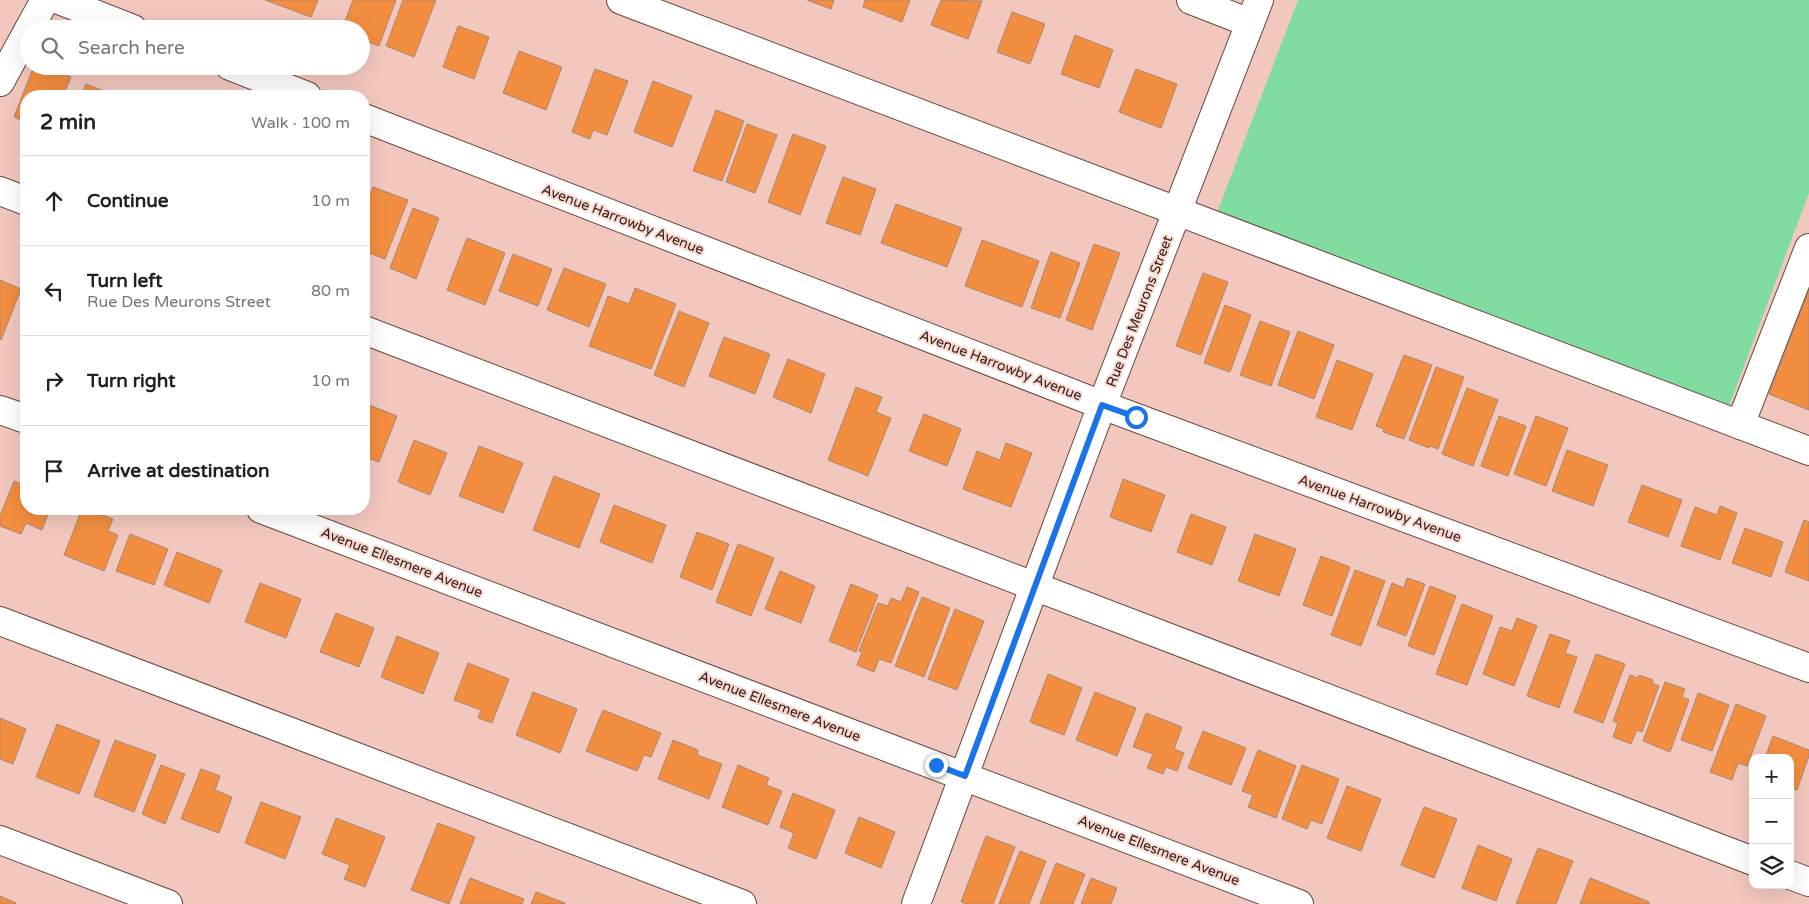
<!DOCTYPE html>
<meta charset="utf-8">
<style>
:root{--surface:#fff;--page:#f6f6f6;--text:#222;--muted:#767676;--line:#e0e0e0}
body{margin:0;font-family:"Varela Round",sans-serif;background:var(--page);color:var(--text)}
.controls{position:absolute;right:15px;bottom:15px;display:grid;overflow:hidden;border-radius:10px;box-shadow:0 5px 20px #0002}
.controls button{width:45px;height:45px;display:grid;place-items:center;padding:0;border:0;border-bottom:1px solid var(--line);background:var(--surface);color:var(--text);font:25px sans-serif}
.stop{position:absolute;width:15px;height:15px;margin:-11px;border:4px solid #1a73e8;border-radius:50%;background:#fff}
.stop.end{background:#1a73e8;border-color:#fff;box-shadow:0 1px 5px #0008}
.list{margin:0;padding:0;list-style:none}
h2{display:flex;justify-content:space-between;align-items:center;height:65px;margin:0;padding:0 20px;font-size:21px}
h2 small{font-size:16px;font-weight:400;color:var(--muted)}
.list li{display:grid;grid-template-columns:32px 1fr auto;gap:15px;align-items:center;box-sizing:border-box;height:90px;padding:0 20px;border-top:1px solid var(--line)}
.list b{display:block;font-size:19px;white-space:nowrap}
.list p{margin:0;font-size:16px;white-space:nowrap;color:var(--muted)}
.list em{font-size:16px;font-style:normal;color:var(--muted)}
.icon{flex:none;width:28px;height:28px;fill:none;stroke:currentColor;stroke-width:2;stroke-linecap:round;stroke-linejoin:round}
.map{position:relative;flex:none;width:1809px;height:904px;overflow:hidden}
.search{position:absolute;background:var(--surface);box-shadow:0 5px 20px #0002;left:20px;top:20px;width:350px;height:55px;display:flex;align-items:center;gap:12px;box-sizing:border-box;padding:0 18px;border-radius:28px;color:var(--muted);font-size:19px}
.panel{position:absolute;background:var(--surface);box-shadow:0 5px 20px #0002;left:20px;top:90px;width:350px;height:425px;border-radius:20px}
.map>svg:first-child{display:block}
</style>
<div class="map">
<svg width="1809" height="904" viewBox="0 0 1809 904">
<rect width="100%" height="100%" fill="#f2c8be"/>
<polygon fill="#81dca2" points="1298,0 1809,0 1809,193 1728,409 1216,215"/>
<g fill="#f38d3f" stroke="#a88772">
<polygon points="265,0 318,0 311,17"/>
<polygon points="353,0 396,0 379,46 361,39 361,29 342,29"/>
<polygon points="403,0 436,0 414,57 386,46"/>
<polygon points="807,0 834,0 831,9"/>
<polygon points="865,0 910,0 902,22 863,7"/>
<polygon points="941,0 982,1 968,39 931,25"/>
<polygon points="1012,12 1045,24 1030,64 997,52"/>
<polygon points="458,26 489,37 474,79 443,67"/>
<polygon points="1075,35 1113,50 1099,88 1061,74"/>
<polygon points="519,51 562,67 546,110 503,93"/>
<polygon points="34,66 44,66 71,77 63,96 26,96 26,122 14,117"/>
<polygon points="595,69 628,81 607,135 593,130 590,139 572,132"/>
<polygon points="1136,69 1177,84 1161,128 1119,112"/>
<polygon points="653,81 692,96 672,147 634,132"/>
<polygon points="86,84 117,96 81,96"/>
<polygon points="716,110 744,121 722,181 693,171"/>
<polygon points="747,124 777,135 755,193 726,182"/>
<polygon points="793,134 826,146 800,215 768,202"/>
<polygon points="843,177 876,189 860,235 826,223"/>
<polygon points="373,187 408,200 385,259 364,251 364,211"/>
<polygon points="896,204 962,228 947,267 881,243"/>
<polygon points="413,208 439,218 416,279 390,268"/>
<polygon points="467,238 505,253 485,305 447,290"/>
<polygon points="982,240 1039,261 1022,307 965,286"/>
<polygon points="1094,244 1120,253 1092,330 1066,320"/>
<polygon points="1051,252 1080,263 1060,318 1031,308"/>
<polygon points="513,254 552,269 538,306 499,291"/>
<polygon points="564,268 606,284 589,327 547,310"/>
<polygon points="1203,273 1228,282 1201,355 1176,346"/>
<polygon points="0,280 21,289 1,340 0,339"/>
<polygon points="635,288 676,304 651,369 589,346 608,296 629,304"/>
<polygon points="1809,290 1809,410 1769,394"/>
<polygon points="1225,305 1251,315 1230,372 1204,363"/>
<polygon points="679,311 709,323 684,387 654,375"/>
<polygon points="1260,321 1290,332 1271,386 1240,375"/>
<polygon points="1298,331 1334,345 1314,399 1278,385"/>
<polygon points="724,337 770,354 755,394 709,376"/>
<polygon points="1404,355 1432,365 1404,439 1383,432 1384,429 1376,426"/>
<polygon points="788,359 825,374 811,413 773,397"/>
<polygon points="1337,360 1373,374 1352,430 1316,417"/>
<polygon points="1436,367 1464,377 1438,449 1430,446 1429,448 1409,440"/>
<polygon points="856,387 882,397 876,412 891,418 868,476 828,460"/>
<polygon points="1467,388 1498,400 1473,466 1442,454"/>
<polygon points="364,403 397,416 379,462 364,457"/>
<polygon points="924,414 961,429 947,466 909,451"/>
<polygon points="1499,416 1526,426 1508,476 1481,466"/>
<polygon points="1536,416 1568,428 1546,486 1514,474"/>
<polygon points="414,440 447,453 430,495 398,482"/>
<polygon points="1006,443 1032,453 1011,507 963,489 977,451 1000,460"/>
<polygon points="479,446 523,463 503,513 459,496"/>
<polygon points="1567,450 1608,465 1593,506 1552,491"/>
<polygon points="554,476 600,494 579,548 533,530"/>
<polygon points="1123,479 1165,495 1151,532 1110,517"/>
<polygon points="14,481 26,486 26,509 50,509 42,530 26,523 21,534 0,526 0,516"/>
<polygon points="1642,485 1682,500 1668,537 1628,522"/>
<polygon points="614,505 666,525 652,563 600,542"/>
<polygon points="1720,506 1737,513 1720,560 1681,546 1695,507 1717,515"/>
<polygon points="82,509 86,509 113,519 108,531 118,535 104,571 64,555"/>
<polygon points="1191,514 1226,527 1212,565 1177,552"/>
<polygon points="1804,520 1809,522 1809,581 1785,572"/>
<polygon points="1745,528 1783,542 1771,577 1732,563"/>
<polygon points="697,532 729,544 712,590 680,577"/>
<polygon points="130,534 168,549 154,585 116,571"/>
<polygon points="1255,534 1296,549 1279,596 1238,581"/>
<polygon points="738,544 774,558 751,616 716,602"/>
<polygon points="177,552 222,570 209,603 164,585"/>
<polygon points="1321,556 1350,567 1332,616 1303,605"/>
<polygon points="1355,570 1385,581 1361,646 1331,635"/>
<polygon points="780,571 815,586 801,623 765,609"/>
<polygon points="1407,578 1425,584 1406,636 1377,625 1392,583 1404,588"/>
<polygon points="260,583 301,599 286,638 245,622"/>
<polygon points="851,584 878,595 856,652 829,641"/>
<polygon points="1430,586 1456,596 1434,655 1408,646"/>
<polygon points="907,587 919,592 891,663 879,659 874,672 857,665 862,652 859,651 878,603 888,606 891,598 901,602"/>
<polygon points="922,597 950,608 924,677 895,666"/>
<polygon points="1462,604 1493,616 1467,685 1436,674"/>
<polygon points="955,609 984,621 957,690 928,679"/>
<polygon points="336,613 374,628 359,667 320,652"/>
<polygon points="1517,618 1537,626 1514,686 1483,674 1500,627 1512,631"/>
<polygon points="1550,634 1570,641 1565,653 1577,657 1559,708 1527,696"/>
<polygon points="397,636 439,653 423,694 381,677"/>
<polygon points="1596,654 1625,664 1603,723 1574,712"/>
<polygon points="468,663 509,679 492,723 478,718 481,710 454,700"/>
<polygon points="1048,674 1082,688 1064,735 1030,722"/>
<polygon points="1630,675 1638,678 1639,675 1653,680 1652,683 1659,686 1642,732 1637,730 1631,744 1613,737 1618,723 1613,721"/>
<polygon points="1665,682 1685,689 1682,697 1689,700 1670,752 1643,741"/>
<polygon points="533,692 577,709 560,753 516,735"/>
<polygon points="1095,692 1136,708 1117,756 1076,740"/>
<polygon points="1698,693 1729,705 1712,751 1681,740"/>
<polygon points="1736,704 1766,716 1747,766 1738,763 1732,780 1710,772"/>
<polygon points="603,710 661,733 651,757 644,755 637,771 586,751"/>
<polygon points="1146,713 1182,727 1174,749 1184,753 1177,771 1166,767 1163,774 1147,768 1153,754 1133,747"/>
<polygon points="0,718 26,729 13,764 0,759"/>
<polygon points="57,724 100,741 79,794 36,777"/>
<polygon points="1203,731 1246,748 1231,785 1188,768"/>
<polygon points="1773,736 1809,750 1809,756 1797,790 1790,787 1790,758 1765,758"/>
<polygon points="115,740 156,755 134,812 94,796"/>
<polygon points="673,740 698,750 697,755 722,764 709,799 658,779"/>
<polygon points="1258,750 1296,766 1276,818 1248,807 1253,795 1242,791"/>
<polygon points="161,765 185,774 165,824 142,814"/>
<polygon points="738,765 769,778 766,785 782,791 768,825 722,807"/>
<polygon points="1302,765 1339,779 1322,824 1311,820 1307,829 1282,819"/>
<polygon points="201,769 220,776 215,790 232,797 219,833 181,819"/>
<polygon points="1347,786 1381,799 1361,851 1327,838"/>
<polygon points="793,793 835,810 816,859 788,848 794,833 780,827"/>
<polygon points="261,802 301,817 285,859 245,843"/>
<polygon points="1424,807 1457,819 1434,878 1401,865"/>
<polygon points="859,817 895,832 881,868 845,853"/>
<polygon points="336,818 385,837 365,887 344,879 350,865 322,854"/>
<polygon points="438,823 475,837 449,904 411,890"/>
<polygon points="986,836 1015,847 993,904 967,904 961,902"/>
<polygon points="1478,845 1512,859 1496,901 1462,888"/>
<polygon points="1538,848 1573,861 1556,904 1516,904"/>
<polygon points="1020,851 1046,861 1029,904 999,904"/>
<polygon points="1056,863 1085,874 1073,904 1040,904"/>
<polygon points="470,878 524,899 522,904 460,904"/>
<polygon points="1091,878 1117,888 1111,904 1081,904"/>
<polygon points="1590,878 1649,902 1649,904 1580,904"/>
<polygon points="536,892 565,903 565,904 531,904"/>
<polygon points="0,896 16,903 16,904 0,904"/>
</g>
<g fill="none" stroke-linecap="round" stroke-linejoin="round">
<g stroke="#69463d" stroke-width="30">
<g id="minor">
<polyline points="59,0 133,29"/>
<polyline points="621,0 1809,451"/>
<polyline points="1191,0 1250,23"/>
<polyline points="29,29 45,0"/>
<polyline points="230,66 307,96"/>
<polyline points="0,82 29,29"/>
<polyline points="364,118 1102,405 1809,668"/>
<polyline points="0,191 26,201"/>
<polyline points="364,330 1753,861"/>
<polyline points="0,410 26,419"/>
<polyline points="1740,425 1809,248"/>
<polyline points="261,509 1299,904"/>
<polyline points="0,621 742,904"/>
<polyline points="0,840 168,904"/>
<polyline points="1790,875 1809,882"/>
<polyline points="916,904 1102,405 1259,0"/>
</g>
</g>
<use href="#minor" stroke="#fff" stroke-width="28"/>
</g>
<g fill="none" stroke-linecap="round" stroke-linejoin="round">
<polyline stroke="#1a73e8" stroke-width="6" points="936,765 965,776 1102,405 1136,417"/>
</g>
<g text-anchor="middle" stroke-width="4" stroke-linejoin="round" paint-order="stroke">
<g font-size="14" fill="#2d1e1a" stroke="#fad8cf">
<text transform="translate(623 219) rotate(21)" y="5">Avenue Harrowby Avenue</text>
<text transform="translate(1139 311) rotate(-69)" y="5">Rue Des Meurons Street</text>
<text transform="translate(1001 365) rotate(21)" y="5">Avenue Harrowby Avenue</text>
<text transform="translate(1380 508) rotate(20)" y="5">Avenue Harrowby Avenue</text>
<text transform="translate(402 562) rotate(21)" y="5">Avenue Ellesmere Avenue</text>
<text transform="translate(780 706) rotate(21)" y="5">Avenue Ellesmere Avenue</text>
<text transform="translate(1159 850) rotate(21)" y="5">Avenue Ellesmere Avenue</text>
</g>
</g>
</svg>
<div class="controls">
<button>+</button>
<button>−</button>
<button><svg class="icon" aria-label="layers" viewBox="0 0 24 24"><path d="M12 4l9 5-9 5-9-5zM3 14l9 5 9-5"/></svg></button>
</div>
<div class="stop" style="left:1136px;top:417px"></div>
<div class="stop end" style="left:936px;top:765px"></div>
<div class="search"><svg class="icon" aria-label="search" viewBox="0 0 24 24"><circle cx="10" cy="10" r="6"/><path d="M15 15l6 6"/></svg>Search here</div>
<section class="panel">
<h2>2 min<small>Walk · 100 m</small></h2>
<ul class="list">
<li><svg class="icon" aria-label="ahead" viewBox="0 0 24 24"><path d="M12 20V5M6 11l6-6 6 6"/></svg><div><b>Continue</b></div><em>10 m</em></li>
<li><svg class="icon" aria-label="left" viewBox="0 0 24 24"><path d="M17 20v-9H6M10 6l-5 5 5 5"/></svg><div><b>Turn left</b><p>Rue Des Meurons Street</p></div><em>80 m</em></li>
<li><svg class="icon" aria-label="right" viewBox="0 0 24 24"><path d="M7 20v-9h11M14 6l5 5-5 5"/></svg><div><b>Turn right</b></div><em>10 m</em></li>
<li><svg class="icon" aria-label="arrive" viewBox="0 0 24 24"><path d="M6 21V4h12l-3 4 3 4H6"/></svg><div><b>Arrive at destination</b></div></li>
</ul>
</section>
</div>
